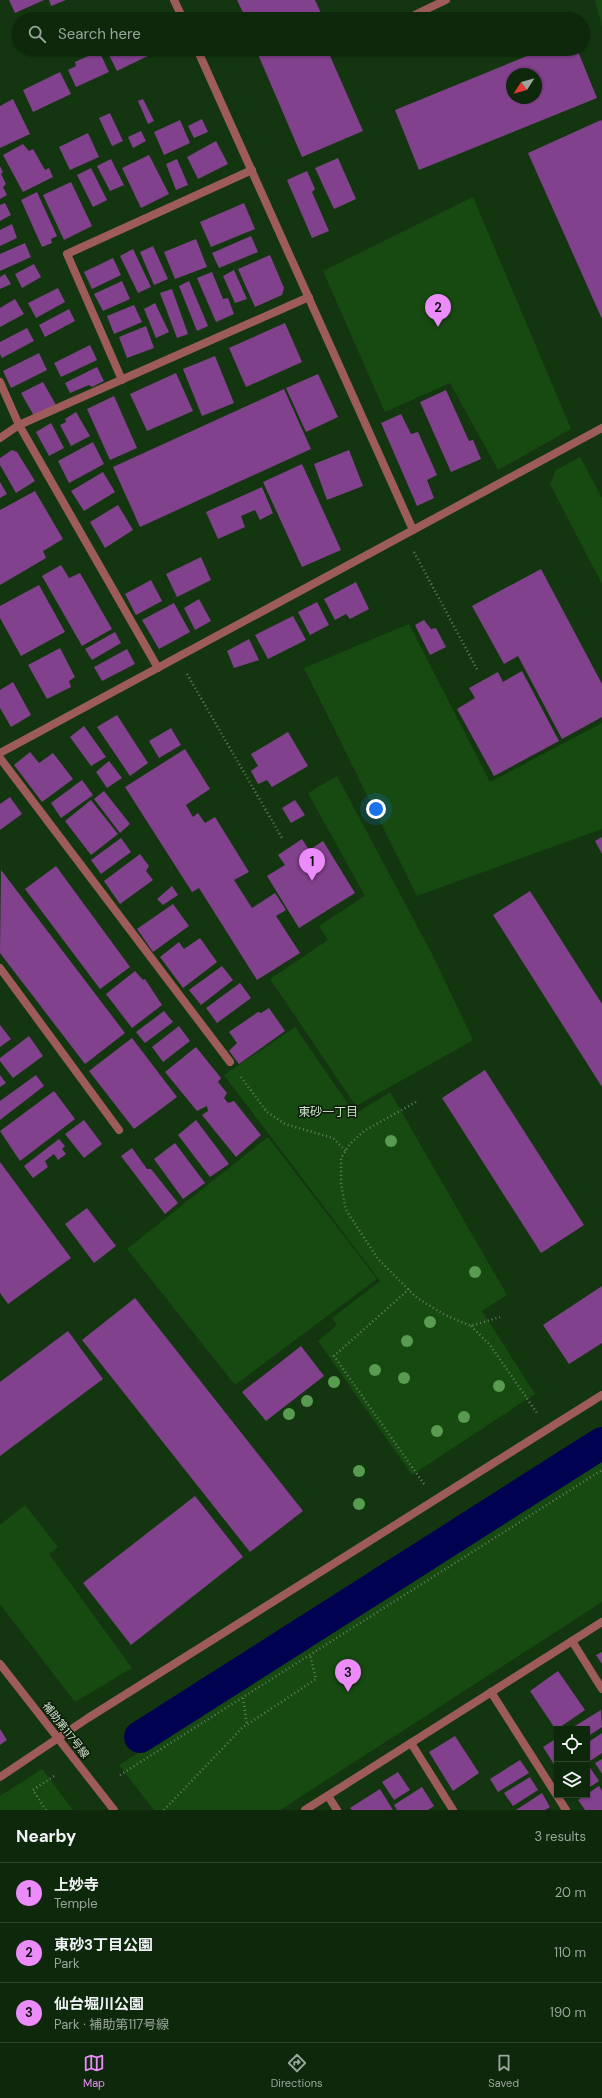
<!DOCTYPE html>
<meta charset="utf-8">
<style>
:root{--surface:#0e280c;--page:#173015;--text:#f1f3f6;--muted:#9ba69d;--line:#2e442d;--accent:#ec8cfb}
body{margin:0;font-family:"DM Sans","Noto Sans JP",sans-serif;background:var(--page);color:var(--text)}
.controls{position:absolute;right:12px;bottom:12px;display:grid;overflow:hidden;border-radius:0px;box-shadow:0 1px 3px #0004}
.controls button{width:36px;height:36px;display:grid;place-items:center;padding:0;border:0;border-bottom:1px solid var(--line);background:var(--surface);color:var(--text);font:20px sans-serif}
.compass{position:absolute;left:506px;top:68px;width:36px;height:36px;border-radius:50%;background:var(--surface);box-shadow:0 1px 3px #0004;rotate:234deg}
.you{position:absolute;left:376px;top:809px;width:14px;height:14px;margin:-10px;border:3px solid #fff;border-radius:50%;background:#1a73e8;box-shadow:0 0 0 6px #1a73e833}
.badge{display:grid;place-items:center;width:26px;height:26px;border-radius:50%;background:var(--accent);color:#111;font-size:13px;font-weight:700}
.pin{position:absolute;translate:-50% -33px;filter:drop-shadow(0 1px 2px #0008)}
.pin::after{content:'';position:absolute;top:21px;width:14px;height:12px;background:inherit;clip-path:polygon(0 0,100% 0,50% 100%)}
.list{margin:0;padding:0;list-style:none}
h2{display:flex;justify-content:space-between;align-items:center;height:52px;margin:0;padding:0 16px;font-size:17px}
h2 small{font-size:13px;font-weight:400;color:var(--muted)}
.list li{display:grid;grid-template-columns:26px 1fr auto;gap:12px;align-items:center;box-sizing:border-box;height:60px;padding:0 16px;border-top:1px solid var(--line)}
.list b{display:block;font-size:15px;white-space:nowrap}
.list p{margin:0;font-size:13px;white-space:nowrap;color:var(--muted)}
.list em{font-size:13px;font-style:normal;color:var(--muted)}
.icon{flex:none;width:22px;height:22px;fill:none;stroke:currentColor;stroke-width:2;stroke-linecap:round;stroke-linejoin:round}
.map{position:relative;flex:none;width:602px;height:1810px;overflow:hidden}
.search{position:absolute;background:var(--surface);box-shadow:0 1px 3px #0004;left:12px;right:12px;top:12px;height:44px;display:flex;align-items:center;gap:10px;box-sizing:border-box;padding:0 14px;border-radius:22px;color:var(--muted);font-size:15px}
.sheet{height:232px;background:var(--surface)}
nav{display:flex;justify-content:space-around;align-items:center;box-sizing:border-box;height:56px;border-top:1px solid var(--line);background:var(--surface);font-size:11px;color:var(--muted)}
nav a{display:grid;justify-items:center;gap:2px}
nav .on{color:var(--accent)}
.map>svg:first-child{display:block}
</style>
<div class="map">
<svg width="602" height="1810" viewBox="0 0 602 1810">
<rect width="100%" height="100%" fill="#133610"/>
<g fill="#164a11">
<polygon points="595,0 602,0 602,27"/>
<polygon points="473,197 571,429 498,470 450,383 385,412 323,271"/>
<polygon points="580,457 602,498 602,584 550,484 556,470"/>
<polygon points="409,624 490,782 602,723 602,829 417,896 304,668"/>
<polygon points="337,776 433,956 473,1040 356,1106 270,979 328,940 319,926 365,896 308,793"/>
<polygon points="295,1027 355,1114 390,1092 507,1295 482,1311 535,1394 412,1475 318,1341 337,1325 332,1318 380,1281 224,1075"/>
<polygon points="268,1137 377,1279 235,1385 127,1249"/>
<polygon points="602,1458 602,1602 280,1810 154,1810 119,1765"/>
<polygon points="25,1505 58,1547 49,1554 132,1668 75,1702 0,1604 0,1525"/>
<polygon points="42,1769 73,1810 0,1810 0,1796"/>
</g>
<g fill="none" stroke-linecap="round" stroke-linejoin="round">
<polyline stroke="#000251" stroke-width="32" points="140,1737 602,1443"/>
</g>
<g fill="#82418c" fill-rule="evenodd">
<polygon points="9,0 44,0 15,13"/>
<polygon points="49,0 66,0 51,6"/>
<polygon points="237,0 315,0 321,13 308,19 246,19"/>
<polygon points="106,49 162,49 117,71"/>
<polygon points="264,49 327,49 363,131 302,157 257,52"/>
<path d="M544,49H577L597,98L419,170L395,110ZM512,74H536V98H512Z"/>
<polygon points="99,51 109,72 76,87 68,70 76,66 75,62"/>
<polygon points="60,72 71,94 33,112 23,90"/>
<polygon points="13,99 30,134 0,148 0,106"/>
<polygon points="143,99 154,121 148,124 138,101"/>
<polygon points="110,113 123,141 112,146 99,118"/>
<polygon points="202,119 208,132 194,138 188,126"/>
<polygon points="180,120 190,143 164,155 154,132"/>
<polygon points="601,120 602,121 602,319 528,153"/>
<polygon points="141,131 146,141 133,148 128,137"/>
<polygon points="88,133 99,157 70,170 59,147"/>
<polygon points="216,141 228,164 198,179 187,157"/>
<polygon points="23,144 29,151 33,149 45,170 49,168 53,177 23,192 3,155"/>
<polygon points="149,155 169,194 141,208 122,168"/>
<polygon points="338,158 356,199 334,209 315,168"/>
<polygon points="111,159 124,185 110,191 97,166"/>
<polygon points="177,159 188,185 176,190 166,164"/>
<polygon points="0,166 3,172 1,174 6,184 3,187 7,195 0,199"/>
<polygon points="91,168 107,200 93,207 77,175"/>
<polygon points="307,171 315,189 312,192 329,231 312,238 287,180"/>
<polygon points="71,182 92,226 64,240 43,195"/>
<polygon points="37,192 57,236 51,239 52,243 42,247 21,200"/>
<polygon points="5,203 11,215 0,221 0,205"/>
<polygon points="244,203 255,229 211,247 200,222"/>
<polygon points="12,224 17,238 0,246 0,230"/>
<polygon points="251,236 258,252 219,268 212,253"/>
<polygon points="196,239 207,267 175,279 164,252"/>
<polygon points="25,243 31,257 0,271 0,254"/>
<polygon points="153,246 168,279 154,285 140,252"/>
<polygon points="133,249 151,287 138,293 120,256"/>
<polygon points="270,255 284,288 282,295 255,307 238,269"/>
<polygon points="113,258 121,275 92,289 84,272"/>
<polygon points="34,264 41,277 22,288 15,274"/>
<polygon points="234,270 247,299 235,303 223,276"/>
<polygon points="212,272 223,299 228,298 234,314 216,322 197,278"/>
<polygon points="5,274 11,284 0,289 0,277"/>
<polygon points="122,281 130,299 103,311 94,294"/>
<polygon points="189,281 208,326 197,331 179,286"/>
<polygon points="58,288 65,302 36,318 28,303"/>
<polygon points="172,289 188,334 177,338 160,293"/>
<polygon points="15,299 24,314 0,327 0,308"/>
<polygon points="155,303 169,332 156,338 144,309"/>
<polygon points="134,305 142,322 114,334 107,316"/>
<polygon points="69,309 75,321 45,337 39,325"/>
<polygon points="285,323 302,362 246,387 229,348"/>
<polygon points="146,326 154,348 127,358 119,337"/>
<polygon points="27,328 34,341 2,358 0,354 0,342"/>
<polygon points="90,345 97,360 61,377 54,363"/>
<polygon points="39,353 47,370 11,388 3,371"/>
<polygon points="215,356 234,403 202,416 183,369"/>
<polygon points="97,367 104,381 92,387 89,385 70,393 65,383"/>
<polygon points="176,373 193,411 147,431 130,394"/>
<polygon points="318,374 338,417 306,432 286,388"/>
<polygon points="43,382 56,405 34,416 21,393"/>
<polygon points="284,389 311,449 140,527 113,467"/>
<polygon points="446,390 469,441 473,440 481,459 451,472 420,402"/>
<polygon points="114,396 137,448 110,460 87,409"/>
<polygon points="76,412 90,436 71,446 60,425 66,422 65,419"/>
<polygon points="401,414 411,434 418,432 437,475 427,480 434,498 417,506 381,423"/>
<polygon points="51,423 64,448 49,456 36,432"/>
<polygon points="93,442 104,464 69,483 58,461"/>
<polygon points="12,450 17,452 35,481 16,493 0,465 0,458"/>
<polygon points="349,450 363,486 327,500 314,464"/>
<polygon points="302,464 341,550 302,567 263,482"/>
<polygon points="103,472 115,492 84,511 71,491"/>
<polygon points="0,482 7,494 0,498"/>
<polygon points="262,487 273,513 260,520 255,510 241,516 245,527 218,539 206,512"/>
<polygon points="35,491 63,539 43,551 46,558 0,585 0,510"/>
<polygon points="118,505 133,530 105,548 90,522"/>
<polygon points="201,557 211,580 177,597 166,574"/>
<polygon points="61,565 69,578 80,573 112,629 82,646 42,576"/>
<polygon points="541,569 602,684 602,717 562,739 518,656 504,664 472,606"/>
<polygon points="151,580 162,601 136,615 125,594"/>
<polygon points="356,582 369,609 350,619 346,614 335,620 324,599"/>
<polygon points="39,585 65,632 21,656 0,618 0,606"/>
<polygon points="199,599 211,621 195,630 184,608"/>
<polygon points="317,602 329,625 310,635 298,612"/>
<polygon points="174,603 190,632 159,649 142,620"/>
<polygon points="293,616 306,640 268,659 255,635"/>
<polygon points="424,620 431,629 436,628 446,647 430,655 415,625"/>
<polygon points="115,632 121,643 92,660 85,649"/>
<polygon points="249,639 259,660 234,668 227,651"/>
<polygon points="60,648 75,677 69,681 71,687 47,699 28,665"/>
<polygon points="127,649 135,664 102,681 94,667"/>
<polygon points="522,671 559,741 494,776 457,709 475,698 469,688 498,672 503,682"/>
<polygon points="13,682 31,715 11,727 0,708 0,690"/>
<polygon points="117,715 148,763 130,776 97,727"/>
<polygon points="84,726 106,757 91,766 70,737"/>
<polygon points="171,728 181,745 159,758 149,741"/>
<polygon points="288,732 308,766 272,787 267,780 258,784 251,771 258,766 251,754"/>
<polygon points="185,749 210,789 186,805 193,817 198,813 205,823 215,817 249,872 234,880 252,908 275,893 286,910 276,916 300,953 257,980 199,888 192,892 125,787"/>
<polygon points="30,752 39,763 53,753 73,779 42,802 14,765"/>
<polygon points="109,761 122,778 107,788 96,772"/>
<polygon points="82,780 93,795 61,818 51,803"/>
<polygon points="104,791 130,824 120,833 94,799"/>
<polygon points="10,797 22,814 0,830 0,804"/>
<polygon points="91,800 118,834 91,855 65,821"/>
<polygon points="295,800 305,815 291,823 282,808"/>
<polygon points="602,837 602,854 595,841"/>
<polygon points="121,838 131,852 101,874 91,860"/>
<polygon points="302,839 309,850 323,841 355,893 299,928 267,876 285,865 278,855"/>
<polygon points="140,854 149,866 146,871 153,880 120,904 104,881"/>
<polygon points="56,866 130,967 100,989 25,889"/>
<polygon points="1,870 125,1033 85,1064 0,953"/>
<polygon points="172,886 178,895 163,905 157,899"/>
<polygon points="530,891 602,1004 602,1087 493,915"/>
<polygon points="173,904 189,926 153,952 137,929"/>
<polygon points="200,938 217,962 183,988 160,957 179,942 184,949"/>
<polygon points="222,966 233,980 201,1005 189,990"/>
<polygon points="135,971 143,980 145,979 162,1005 132,1028 106,994"/>
<polygon points="240,983 251,998 217,1023 206,1008"/>
<polygon points="269,1008 285,1031 239,1064 229,1051 237,1043 229,1032 258,1012 261,1013"/>
<polygon points="164,1011 173,1022 145,1043 136,1032"/>
<polygon points="0,1025 11,1039 0,1047"/>
<polygon points="179,1026 190,1041 163,1062 152,1047"/>
<polygon points="29,1036 43,1056 13,1078 0,1061 0,1058"/>
<polygon points="132,1038 177,1097 134,1129 89,1071"/>
<polygon points="196,1047 221,1078 218,1082 227,1093 224,1098 228,1103 234,1101 261,1135 236,1157 202,1115 208,1111 207,1106 197,1111 165,1072"/>
<polygon points="485,1070 584,1225 541,1253 442,1098"/>
<polygon points="0,1075 6,1083 0,1087"/>
<polygon points="36,1075 44,1086 0,1120 0,1101"/>
<polygon points="54,1091 75,1119 20,1161 0,1131"/>
<polygon points="84,1120 102,1144 84,1158 65,1134"/>
<polygon points="196,1120 229,1164 210,1177 178,1135"/>
<polygon points="59,1139 65,1146 62,1149 66,1154 58,1160 54,1154 45,1161 48,1167 33,1178 24,1166"/>
<polygon points="175,1143 205,1183 183,1199 154,1159"/>
<polygon points="132,1148 147,1169 151,1169 178,1203 165,1214 121,1156"/>
<polygon points="0,1162 71,1258 8,1304 0,1293"/>
<polygon points="87,1208 116,1246 94,1263 65,1224"/>
<polygon points="602,1286 602,1343 569,1364 543,1325"/>
<polygon points="135,1298 303,1511 250,1552 82,1340"/>
<polygon points="68,1331 103,1379 0,1456 0,1382"/>
<polygon points="301,1346 324,1376 266,1421 242,1392"/>
<polygon points="195,1496 243,1557 131,1645 83,1583"/>
<polygon points="602,1652 602,1664 596,1655"/>
<polygon points="558,1671 585,1710 556,1730 530,1691"/>
<polygon points="601,1710 602,1727 587,1737 587,1729 570,1729"/>
<polygon points="0,1729 7,1740 0,1745"/>
<polygon points="602,1733 602,1753 590,1761 587,1756 587,1743"/>
<polygon points="455,1736 479,1773 453,1791 429,1752"/>
<polygon points="557,1738 557,1769 543,1747"/>
<polygon points="602,1759 602,1774 595,1763"/>
<polygon points="520,1760 529,1773 498,1792 490,1779"/>
<polygon points="587,1763 599,1781 587,1789"/>
<polygon points="398,1772 410,1790 394,1800 382,1782"/>
<polygon points="530,1777 538,1790 513,1806 504,1793"/>
<polygon points="599,1786 602,1791 602,1810 585,1810 578,1800"/>
<polygon points="422,1787 434,1806 428,1810 397,1810 394,1805"/>
<polygon points="380,1789 393,1810 352,1810 350,1808"/>
<polygon points="542,1793 550,1807 545,1810 516,1810"/>
</g>
<g fill="none" stroke-linecap="round" stroke-linejoin="round">
<g stroke="#637f60" stroke-width="2.5" stroke-dasharray="1 3" stroke-linecap="butt">
<polyline points="414,552 478,671"/>
<polyline points="187,674 282,838"/>
<polyline points="241,1077 267,1112 285,1124 333,1138 346,1151"/>
<polyline points="416,1102 364,1131 350,1144 341,1158 341,1184 346,1210 378,1259 417,1298 445,1315 471,1326 500,1317"/>
<polyline points="409,1289 334,1356 424,1484"/>
<polyline points="471,1326 490,1345 537,1413"/>
<polyline points="243,1698 247,1725"/>
<polyline points="120,1775 602,1470"/>
<polyline points="46,1810 33,1790 54,1776"/>
<polyline points="164,1810 242,1728 316,1679 310,1655"/>
</g>
<g stroke="#9d5b59" stroke-width="8">
<polyline points="406,19 446,0"/>
<polyline points="122,380 67,254 252,170"/>
<polyline points="0,382 19,425 158,668"/>
<polyline points="0,438 19,425 309,297"/>
<polyline points="0,758 230,1062"/>
<polyline points="0,968 119,1130"/>
<polyline points="572,1641 602,1689"/>
<polyline points="491,1692 566,1810"/>
<polyline points="411,1743 453,1810"/>
<polyline points="328,1796 337,1810"/>
</g>
<g stroke="#9d5b59" stroke-width="8">
<polyline points="174,0 183,19"/>
<polyline points="197,49 413,530"/>
<polyline points="0,753 602,428"/>
<polyline points="0,1777 88,1718 602,1395"/>
<polyline points="305,1810 602,1622"/>
</g>
<polyline stroke="#9d5b59" stroke-width="8" points="0,1664 114,1810"/>
</g>
<g fill="#589b51">
<circle cx="391" cy="1141" r="6"/>
<circle cx="475" cy="1272" r="6"/>
<circle cx="430" cy="1322" r="6"/>
<circle cx="407" cy="1341" r="6"/>
<circle cx="375" cy="1370" r="6"/>
<circle cx="404" cy="1378" r="6"/>
<circle cx="334" cy="1382" r="6"/>
<circle cx="499" cy="1386" r="6"/>
<circle cx="307" cy="1401" r="6"/>
<circle cx="289" cy="1414" r="6"/>
<circle cx="464" cy="1417" r="6"/>
<circle cx="437" cy="1431" r="6"/>
<circle cx="359" cy="1471" r="6"/>
<circle cx="359" cy="1504" r="6"/>
</g>
<g text-anchor="middle" stroke-width="3" stroke-linejoin="round" paint-order="stroke">
<g font-size="11" fill="#cee2cb" stroke="#0b1a09">
<text transform="translate(66 1730) rotate(52)" y="4">補助第117号線</text>
</g>
<g font-size="12" fill="#cee2cb" stroke="#0b1a09">
<text x="328" y="1116">東砂一丁目</text>
</g>
</g>
</svg>
<div class="controls">
<button><svg class="icon" aria-label="locate" viewBox="0 0 24 24"><circle cx="12" cy="12" r="6"/><path d="M12 2v4M12 18v4M2 12h4M18 12h4"/></svg></button>
<button><svg class="icon" aria-label="layers" viewBox="0 0 24 24"><path d="M12 4l9 5-9 5-9-5zM3 14l9 5 9-5"/></svg></button>
</div>
<svg class="compass" viewBox="-18 -18 36 36"><path d="M0-13l5 13h-10z" fill="#e53935"/><path d="M0 13l5-13h-10z" fill="#9ba69d"/></svg>
<div class="you"></div>
<div class="pin badge" style="left:312px;top:881px">1</div>
<div class="pin badge" style="left:438px;top:327px">2</div>
<div class="pin badge" style="left:348px;top:1692px">3</div>
<div class="search"><svg class="icon" aria-label="search" viewBox="0 0 24 24"><circle cx="10" cy="10" r="6"/><path d="M15 15l6 6"/></svg>Search here</div>
</div>
<section class="sheet">
<h2>Nearby<small>3 results</small></h2>
<ul class="list">
<li><span class="badge">1</span><div><b>上妙寺</b><p>Temple</p></div><em>20 m</em></li>
<li><span class="badge">2</span><div><b>東砂3丁目公園</b><p>Park</p></div><em>110 m</em></li>
<li><span class="badge">3</span><div><b>仙台堀川公園</b><p>Park · 補助第117号線</p></div><em>190 m</em></li>
</ul>
</section>
<nav>
<a class="on"><svg class="icon" aria-label="map" viewBox="0 0 24 24"><path d="M3 6l6-2 6 2 6-2v14l-6 2-6-2-6 2zM9 4v14M15 6v14"/></svg>Map</a>
<a><svg class="icon" aria-label="directions" viewBox="0 0 24 24"><path d="M12 3l9 9-9 9-9-9zM9 14v-3h6M13 9l2 2-2 2"/></svg>Directions</a>
<a><svg class="icon" aria-label="saved" viewBox="0 0 24 24"><path d="M7 4h10v16l-5-4-5 4z"/></svg>Saved</a>
</nav>
